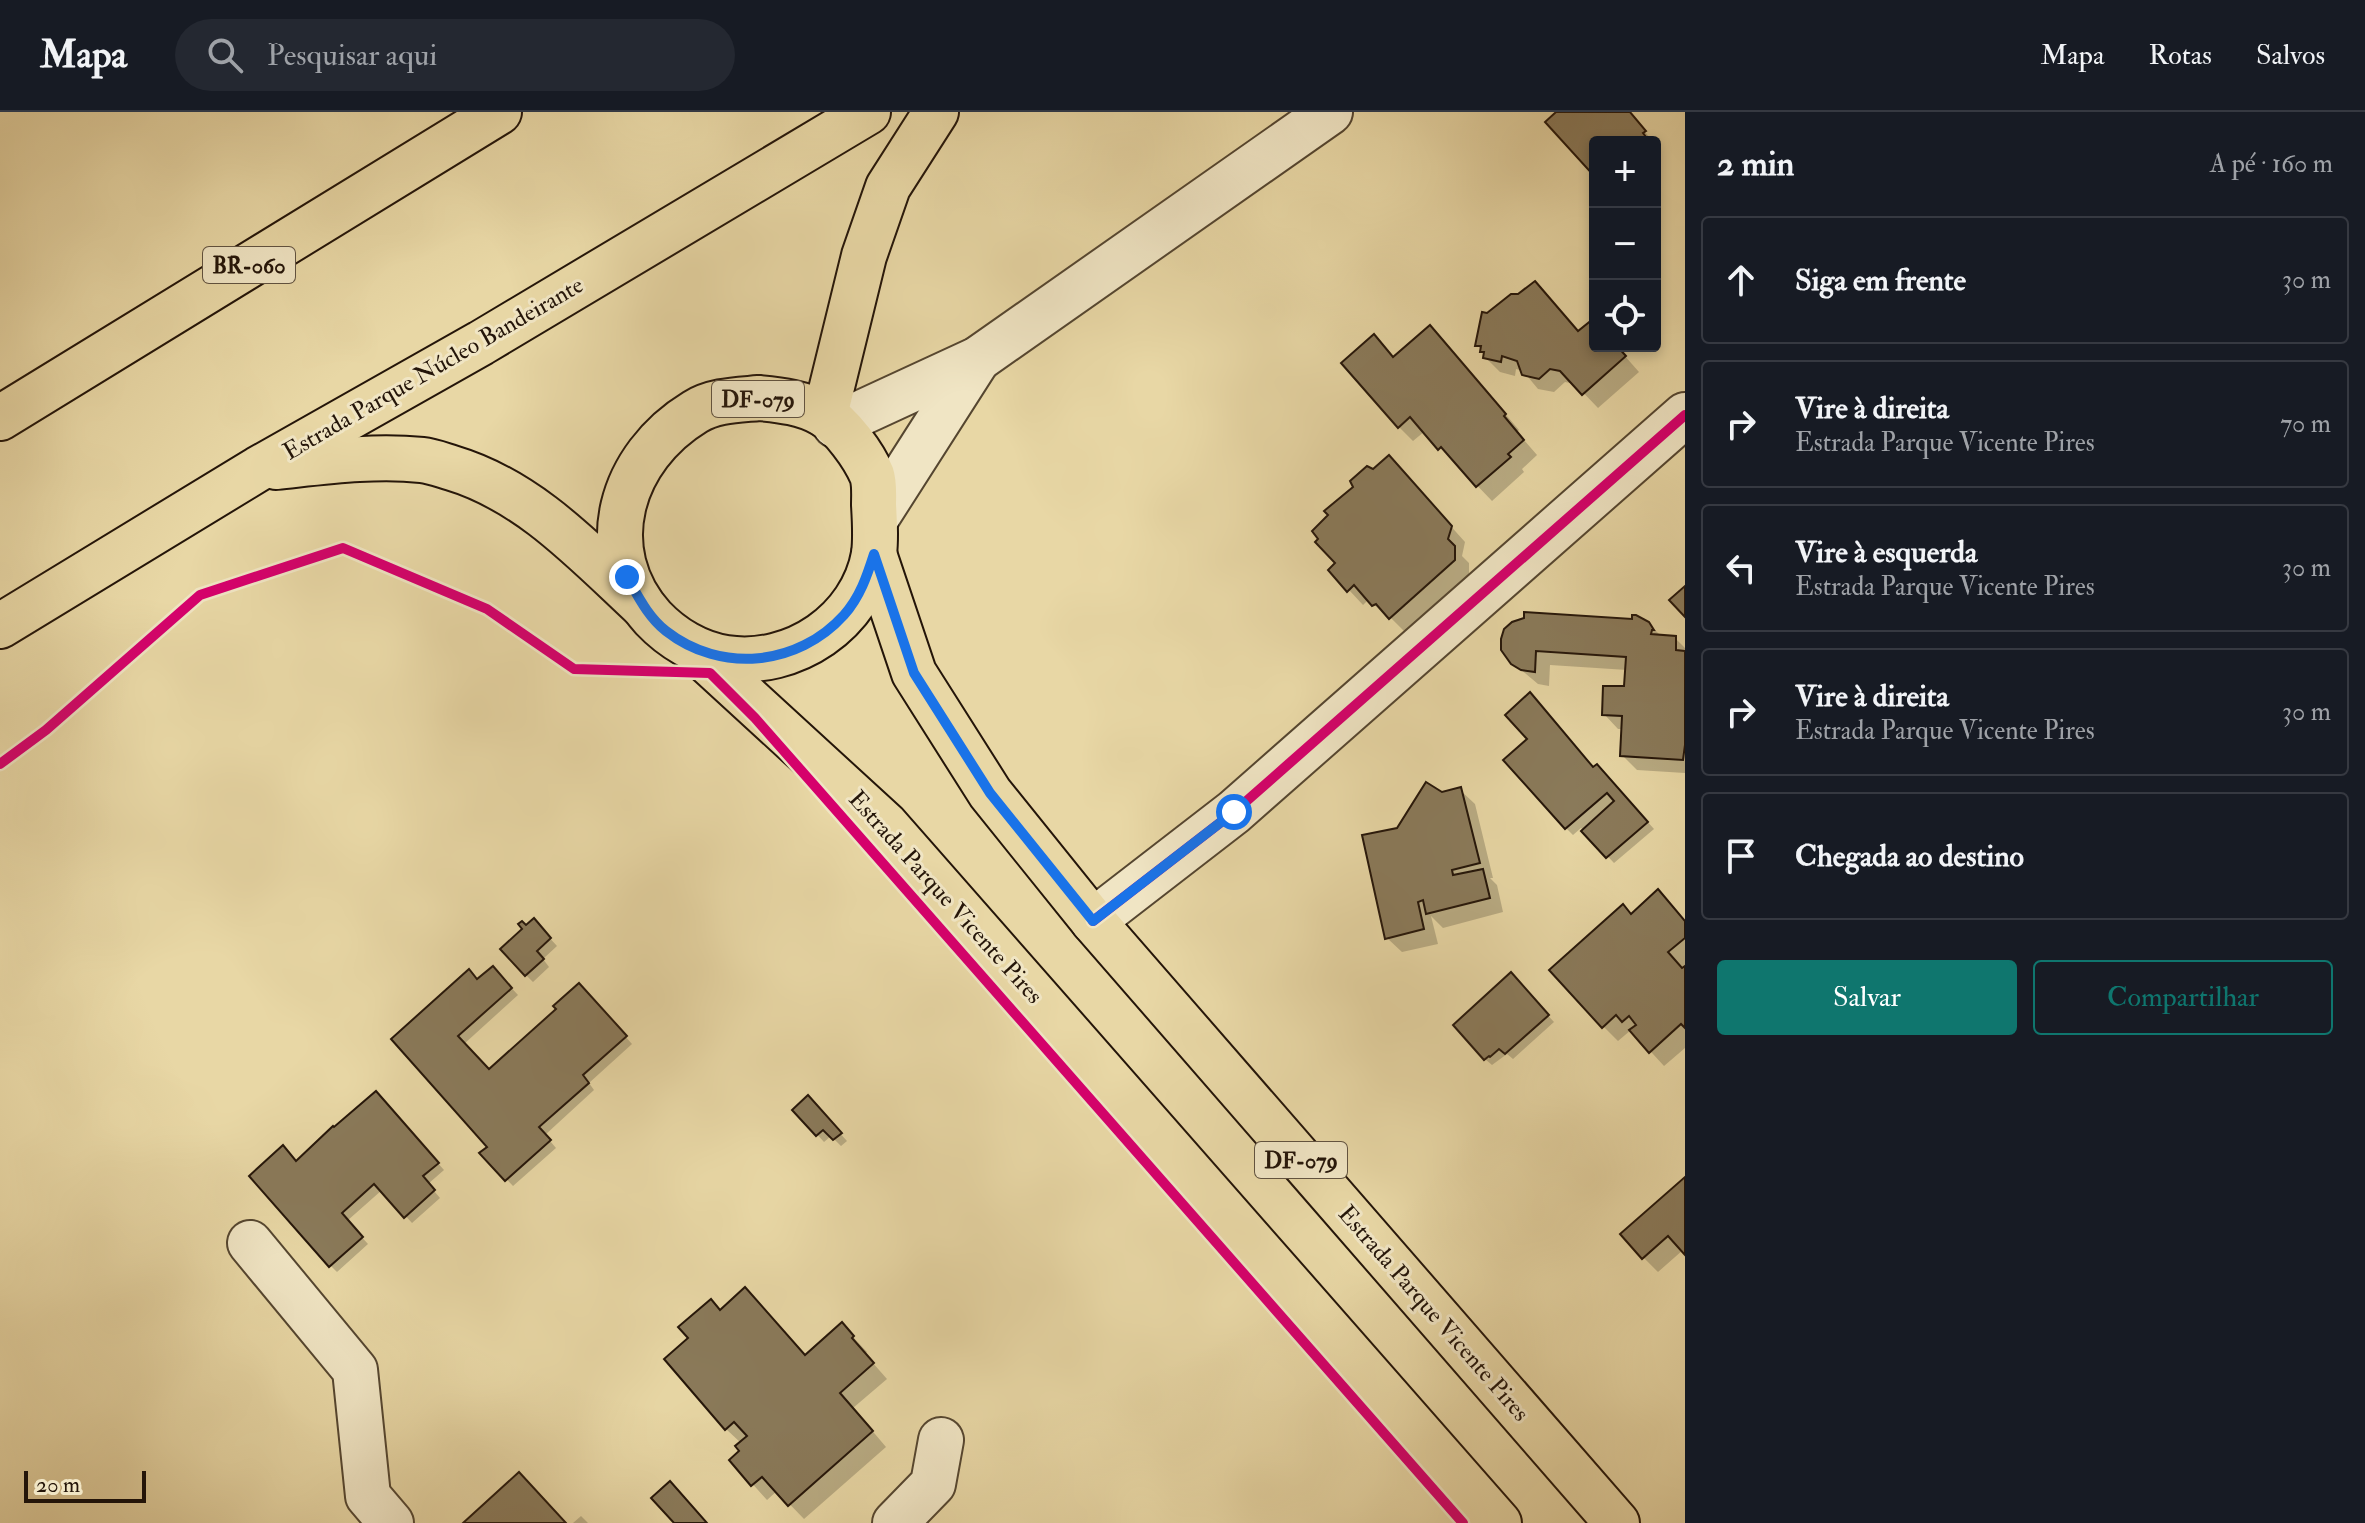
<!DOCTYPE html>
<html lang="pt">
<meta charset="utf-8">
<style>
:root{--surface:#171b24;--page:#242831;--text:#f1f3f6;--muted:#9ea1a6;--line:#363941;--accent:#0f766e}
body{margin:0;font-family:"IM FELL Double Pica",serif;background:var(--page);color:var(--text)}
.controls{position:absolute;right:24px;top:24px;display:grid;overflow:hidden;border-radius:8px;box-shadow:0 4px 12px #0003}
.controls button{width:72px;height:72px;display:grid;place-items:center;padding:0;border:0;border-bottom:2px solid var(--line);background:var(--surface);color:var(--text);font:40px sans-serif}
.scale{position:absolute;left:24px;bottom:20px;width:122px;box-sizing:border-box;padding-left:8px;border:4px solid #241509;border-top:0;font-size:22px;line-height:28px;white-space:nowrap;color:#241509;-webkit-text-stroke:6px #f0e5c4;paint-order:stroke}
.stop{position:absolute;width:24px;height:24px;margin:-18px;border:6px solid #1a73e8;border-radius:50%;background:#fff}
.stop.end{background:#1a73e8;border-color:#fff;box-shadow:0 2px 8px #0008}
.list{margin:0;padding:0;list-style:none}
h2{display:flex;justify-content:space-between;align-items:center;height:104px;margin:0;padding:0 32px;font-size:34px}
h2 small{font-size:26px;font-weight:400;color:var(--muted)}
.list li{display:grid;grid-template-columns:52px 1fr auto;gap:24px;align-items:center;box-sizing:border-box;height:128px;margin:0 16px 16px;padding:0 16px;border:2px solid var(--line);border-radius:8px}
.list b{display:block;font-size:30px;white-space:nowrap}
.list p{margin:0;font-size:26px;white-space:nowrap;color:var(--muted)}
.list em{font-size:26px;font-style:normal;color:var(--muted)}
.actions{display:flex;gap:16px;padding:24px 32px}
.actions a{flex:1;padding:18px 0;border:2px solid var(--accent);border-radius:8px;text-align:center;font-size:28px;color:var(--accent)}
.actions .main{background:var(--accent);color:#fff}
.icon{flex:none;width:44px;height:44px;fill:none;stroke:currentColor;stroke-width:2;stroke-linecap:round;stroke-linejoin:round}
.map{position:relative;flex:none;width:1685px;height:1411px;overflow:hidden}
header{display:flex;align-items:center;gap:48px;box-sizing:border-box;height:112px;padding:0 40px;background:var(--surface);border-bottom:2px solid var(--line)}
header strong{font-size:38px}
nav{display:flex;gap:44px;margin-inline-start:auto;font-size:28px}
.search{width:560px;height:72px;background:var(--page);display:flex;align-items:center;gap:20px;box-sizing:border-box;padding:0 28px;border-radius:44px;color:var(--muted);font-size:30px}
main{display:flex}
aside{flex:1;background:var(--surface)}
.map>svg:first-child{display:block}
</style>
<header>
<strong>Mapa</strong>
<div class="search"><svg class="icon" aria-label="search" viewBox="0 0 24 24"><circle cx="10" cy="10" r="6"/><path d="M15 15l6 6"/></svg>Pesquisar aqui</div>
<nav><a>Mapa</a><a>Rotas</a><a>Salvos</a></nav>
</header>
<main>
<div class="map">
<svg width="1685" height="1411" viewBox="0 0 1685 1411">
<rect width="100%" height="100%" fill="#e8d7a5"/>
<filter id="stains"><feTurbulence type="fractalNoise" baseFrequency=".0025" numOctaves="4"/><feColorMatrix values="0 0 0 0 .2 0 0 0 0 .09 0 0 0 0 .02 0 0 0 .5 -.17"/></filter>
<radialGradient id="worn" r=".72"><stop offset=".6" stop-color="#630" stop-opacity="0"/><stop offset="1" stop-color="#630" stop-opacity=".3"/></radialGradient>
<g fill="#0003">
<polygon points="1559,0 1628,0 1651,27 1649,30 1595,30 1595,62"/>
<polygon points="1593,210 1595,211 1595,234 1616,234 1639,260 1598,296 1575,272 1565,270 1554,280 1538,277 1523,259 1516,257 1515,264 1500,260 1485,245 1486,243 1477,233 1579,221"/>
<polygon points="1444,230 1519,318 1517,320 1537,343 1522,357 1524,360 1492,389 1425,319 1413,329 1399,315 1394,247"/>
<polygon points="1403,361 1465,430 1462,444 1469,451 1469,463 1405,520 1391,506 1389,508 1369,487 1363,493 1349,478"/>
<polygon points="1648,511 1662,525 1675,526 1685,536 1685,661 1637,658 1622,643 1623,617 1618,617 1604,602 1626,576 1627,558 1550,553 1549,574 1538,572 1507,546"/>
<polygon points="1593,658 1604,661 1654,717 1614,751 1581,716 1573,723 1566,716"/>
<polygon points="1460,678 1475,692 1493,766 1490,766 1497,773 1503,800 1443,816 1431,804 1438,832 1402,840 1387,826 1398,718 1441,682"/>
<polygon points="1631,804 1685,810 1685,936 1664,954 1631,918 1618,929 1603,914"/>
<polygon points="534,809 557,834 543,847 549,855 533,870 526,863 525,817"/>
<polygon points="493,856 518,883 464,932 489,960 586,880 632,932 589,971 594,978 545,1023 556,1036 513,1074 482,1041 490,1035 394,927 478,869"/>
<polygon points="1517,870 1554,910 1513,947 1507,942 1492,953 1485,947"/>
<polygon points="382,989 444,1058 428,1072 440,1086 412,1111 382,1078 347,1109 368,1132 337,1160 330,1153 297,1052"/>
<polygon points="814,993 847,1029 841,1034 831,1024 824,1030 795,998"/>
<polygon points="1685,1067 1685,1140 1683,1138 1658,1160 1643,1145"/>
<polygon points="721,1200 806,1245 842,1213 867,1240 865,1242 887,1267 853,1296 886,1335 804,1407 777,1379 767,1388 732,1349 742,1339 741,1331 726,1317"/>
<polygon points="581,1404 588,1411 573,1411"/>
</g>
<g fill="#8a7a5a" stroke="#241509" stroke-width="2">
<polygon points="1556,0 1630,0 1646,19 1643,21 1646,25 1641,30 1595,30 1595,65 1545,10"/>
<polygon points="1535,169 1578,219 1593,207 1595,234 1617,234 1626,244 1582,283 1560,259 1550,257 1539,267 1522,263 1517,249 1502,244 1501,250 1483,246 1484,240 1480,240 1481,234 1475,234 1482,200 1487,201 1511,182 1518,182"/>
<polygon points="1430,213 1506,302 1504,304 1524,328 1508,342 1511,345 1476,375 1441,335 1438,338 1410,305 1398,316 1341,251 1374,222 1393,245"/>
<polygon points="1389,343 1452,414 1448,427 1455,434 1455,448 1389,507 1376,492 1372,494 1354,473 1347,480 1328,458 1335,451 1315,430 1318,427 1312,419 1328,403 1324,399 1353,375 1350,369 1367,354 1373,357"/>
<polygon points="1685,474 1685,505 1669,488"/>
<polygon points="1524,500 1632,507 1632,503 1636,503 1649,510 1654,518 1652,518 1651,522 1676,524 1676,538 1685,539 1685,633 1683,648 1620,644 1622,604 1602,603 1603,574 1624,574 1626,545 1536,539 1535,560 1521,558 1511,552 1501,538 1501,527 1504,517 1512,510 1524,506"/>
<polygon points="1530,580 1593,655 1597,652 1648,710 1606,746 1581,719 1614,689 1607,681 1565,717 1503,648 1527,627 1505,603"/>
<polygon points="1426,670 1442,680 1461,675 1480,751 1452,758 1453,763 1483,757 1490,786 1426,802 1423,788 1418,790 1424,817 1385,827 1362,723 1397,716"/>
<polygon points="1658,777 1685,809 1685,826 1668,840 1682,856 1685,854 1685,916 1681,912 1649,941 1629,918 1636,913 1629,904 1622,910 1616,903 1602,916 1549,858 1623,792 1631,802"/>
<polygon points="534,806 551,826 537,839 544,847 525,864 500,837 522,817 518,812 522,809 526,813"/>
<polygon points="493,854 512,876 458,924 489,957 556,897 553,894 579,871 627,924 583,963 589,971 539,1015 551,1028 505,1069 479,1041 487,1035 391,927 469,857 477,867"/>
<polygon points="1511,860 1549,903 1505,942 1499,937 1490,945 1489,944 1484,948 1453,913"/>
<polygon points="376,979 439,1051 423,1064 435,1078 404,1106 374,1072 342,1101 363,1125 329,1155 249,1064 283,1033 296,1049 333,1014 334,1015"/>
<polygon points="808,983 842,1021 833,1028 823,1018 816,1024 792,998"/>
<polygon points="1685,1065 1685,1143 1668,1124 1642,1147 1620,1122"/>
<polygon points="745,1175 805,1243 842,1210 854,1224 852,1226 874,1251 840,1281 873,1319 788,1394 762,1365 751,1374 729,1348 739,1339 735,1334 747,1324 734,1310 725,1318 664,1247 688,1226 678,1215 711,1187 720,1198"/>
<polygon points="519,1360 566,1411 463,1411"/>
<polygon points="670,1369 707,1411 674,1411 651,1386"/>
</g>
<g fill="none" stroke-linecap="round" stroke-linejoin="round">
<g stroke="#554630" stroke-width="48">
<g id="minor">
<polyline points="835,313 978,247 1330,0"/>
<polyline points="875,408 978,247"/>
<polyline points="1093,809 1234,700 1685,303"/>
<polyline points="250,1131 355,1258 368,1384 391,1411"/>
<polyline points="895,1411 933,1372 941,1328"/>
</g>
</g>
<g stroke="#241509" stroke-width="48">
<g id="major">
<path d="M759,286C781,288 804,291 823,302C842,313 864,344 872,363C875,372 874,384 874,393C875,409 876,426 874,442C862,510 793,556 726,546C698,542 672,526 653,506C592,438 621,345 695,300C714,288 738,288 759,286Z"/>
<polyline points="874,442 914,561 990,681 1093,809 1617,1411"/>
<polyline points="693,536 886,713 1499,1411"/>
</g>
</g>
<g stroke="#241509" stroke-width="48">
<g id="highway">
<polyline points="825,303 864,144 888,75 936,0"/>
<polyline points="0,306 499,0"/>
<path d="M276,355C324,350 373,343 422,348C432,349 442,353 452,356C529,379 585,440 643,494"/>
<polyline points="0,514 258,357 481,231 868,0"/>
</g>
</g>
<use href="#minor" stroke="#f0e5c4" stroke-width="44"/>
<use href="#major" stroke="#e8d7a5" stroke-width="44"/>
<use href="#highway" stroke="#e8d7a5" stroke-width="44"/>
<g stroke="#f0e5c4" stroke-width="15">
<g id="cycleway">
<polyline points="0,652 46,618 200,483 343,436 487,497 574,557 710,561 755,606 1463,1411"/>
<polyline points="1093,809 1234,700 1685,303"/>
</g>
</g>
<use href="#cycleway" stroke="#d6006c" stroke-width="10"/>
</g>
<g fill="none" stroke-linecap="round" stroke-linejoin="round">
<path stroke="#1a73e8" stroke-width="10" d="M627,465C638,484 648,505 666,519C721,562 798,554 844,503C860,485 867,464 874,442L914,561L990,681L1093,809L1234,700"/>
</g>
<g text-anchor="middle" stroke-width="6" stroke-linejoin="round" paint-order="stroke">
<g fill="#f0e5c4" stroke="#615341" stroke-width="2">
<rect x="203" y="135" width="92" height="36" rx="6"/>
<rect x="712" y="269" width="92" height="36" rx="6"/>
<rect x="1255" y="1030" width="92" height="36" rx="6"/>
</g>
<g font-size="22" font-weight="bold" fill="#241509">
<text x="249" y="161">BR-060</text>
<text x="758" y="295">DF-079</text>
<text x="1301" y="1056">DF-079</text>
</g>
<g font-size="24" fill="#241509" stroke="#f0e5c4">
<text transform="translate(433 256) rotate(-30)" y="8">Estrada Parque Núcleo Bandeirante</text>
<text transform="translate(946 785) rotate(48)" y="8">Estrada Parque Vicente Pires</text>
<text transform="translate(1434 1201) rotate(49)" y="8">Estrada Parque Vicente Pires</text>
</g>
</g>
<rect width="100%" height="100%" filter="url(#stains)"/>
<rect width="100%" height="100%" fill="url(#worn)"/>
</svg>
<div class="controls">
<button>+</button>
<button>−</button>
<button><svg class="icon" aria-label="locate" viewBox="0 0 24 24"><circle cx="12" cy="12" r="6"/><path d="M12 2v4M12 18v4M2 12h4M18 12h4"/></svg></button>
</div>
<div class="scale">20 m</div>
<div class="stop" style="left:1234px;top:700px"></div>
<div class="stop end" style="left:627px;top:465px"></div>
</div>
<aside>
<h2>2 min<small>A pé · 160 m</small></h2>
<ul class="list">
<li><svg class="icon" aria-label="ahead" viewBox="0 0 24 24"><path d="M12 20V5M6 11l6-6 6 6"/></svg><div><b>Siga em frente</b></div><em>30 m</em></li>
<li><svg class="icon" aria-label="right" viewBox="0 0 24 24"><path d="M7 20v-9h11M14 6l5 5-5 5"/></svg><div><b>Vire à direita</b><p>Estrada Parque Vicente Pires</p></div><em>70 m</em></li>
<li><svg class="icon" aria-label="left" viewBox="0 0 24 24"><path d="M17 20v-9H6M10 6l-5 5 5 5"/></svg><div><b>Vire à esquerda</b><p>Estrada Parque Vicente Pires</p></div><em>30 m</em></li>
<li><svg class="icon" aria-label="right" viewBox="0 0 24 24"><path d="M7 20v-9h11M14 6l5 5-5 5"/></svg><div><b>Vire à direita</b><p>Estrada Parque Vicente Pires</p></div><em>30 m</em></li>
<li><svg class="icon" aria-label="arrive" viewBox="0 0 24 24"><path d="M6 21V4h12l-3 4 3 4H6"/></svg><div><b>Chegada ao destino</b></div></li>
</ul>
<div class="actions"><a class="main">Salvar</a><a>Compartilhar</a></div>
</aside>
</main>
